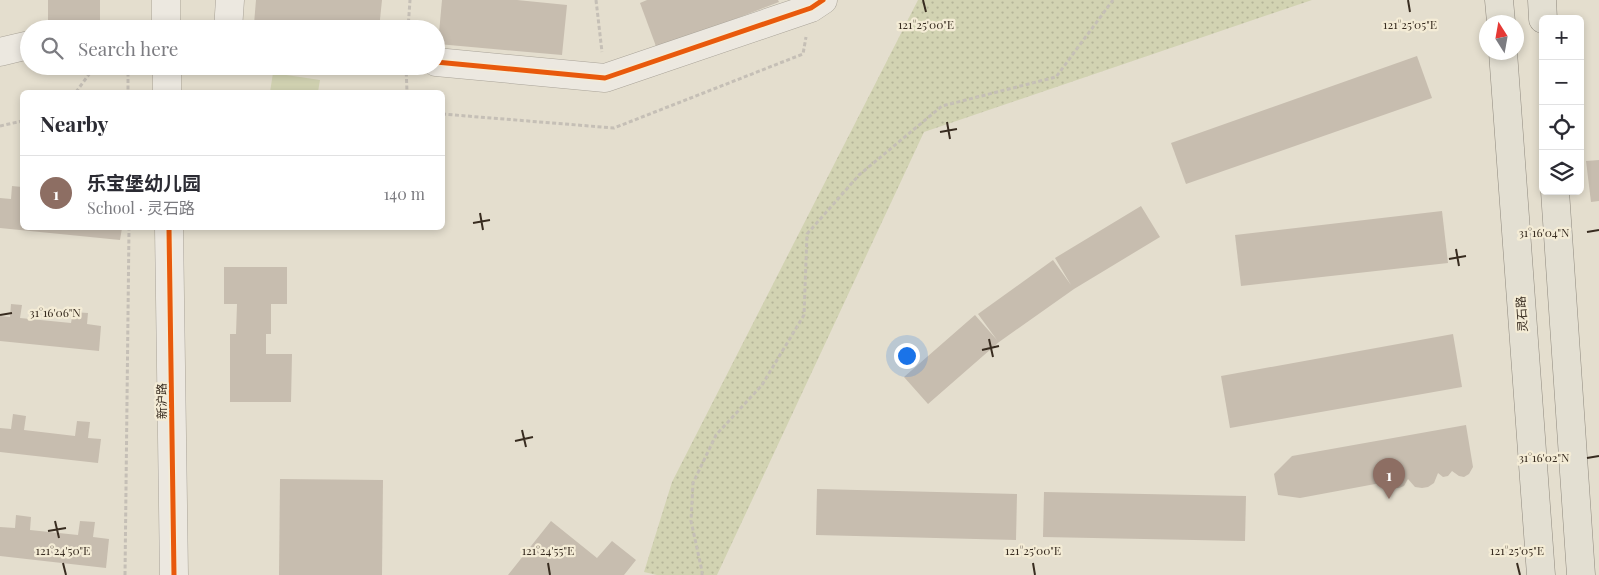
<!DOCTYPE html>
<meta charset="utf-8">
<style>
:root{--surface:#fff;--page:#f7f7f7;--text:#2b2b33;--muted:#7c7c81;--line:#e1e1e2;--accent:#746a5d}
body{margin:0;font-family:"Playfair Display","Noto Sans SC",serif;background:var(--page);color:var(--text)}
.controls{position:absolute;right:15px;top:15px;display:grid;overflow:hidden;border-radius:8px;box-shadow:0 2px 8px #0003}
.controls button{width:45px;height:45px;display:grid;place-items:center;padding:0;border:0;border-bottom:1px solid var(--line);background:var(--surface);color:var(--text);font:25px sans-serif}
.compass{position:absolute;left:1479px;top:15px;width:45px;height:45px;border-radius:50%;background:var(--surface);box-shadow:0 2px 8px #0003;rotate:349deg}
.you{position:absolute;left:906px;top:355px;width:18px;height:18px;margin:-12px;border:4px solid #fff;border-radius:50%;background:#1a73e8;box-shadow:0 0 0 8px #1a73e833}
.badge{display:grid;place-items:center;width:32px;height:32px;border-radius:50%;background:var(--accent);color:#fff;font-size:16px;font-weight:700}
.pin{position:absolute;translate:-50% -41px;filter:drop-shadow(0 1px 2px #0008)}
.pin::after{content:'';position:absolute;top:26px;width:18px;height:15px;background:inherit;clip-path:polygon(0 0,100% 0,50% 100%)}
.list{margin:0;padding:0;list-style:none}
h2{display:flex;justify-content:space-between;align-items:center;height:65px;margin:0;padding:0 20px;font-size:21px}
h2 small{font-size:16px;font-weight:400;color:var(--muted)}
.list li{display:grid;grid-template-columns:32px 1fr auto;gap:15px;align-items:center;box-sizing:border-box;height:75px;padding:0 20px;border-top:1px solid var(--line)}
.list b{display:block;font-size:19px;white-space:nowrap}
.list p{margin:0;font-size:16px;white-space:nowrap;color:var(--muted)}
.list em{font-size:16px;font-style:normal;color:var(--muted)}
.icon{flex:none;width:28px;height:28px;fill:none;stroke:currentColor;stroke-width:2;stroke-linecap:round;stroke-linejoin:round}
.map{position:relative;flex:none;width:1599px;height:575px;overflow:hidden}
.search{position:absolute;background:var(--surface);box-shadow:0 2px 8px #0003;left:20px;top:20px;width:425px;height:55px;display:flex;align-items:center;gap:12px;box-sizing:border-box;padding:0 18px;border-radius:28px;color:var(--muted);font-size:19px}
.panel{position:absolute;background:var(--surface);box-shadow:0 2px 8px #0003;left:20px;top:90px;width:425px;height:140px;border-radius:8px}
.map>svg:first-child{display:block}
</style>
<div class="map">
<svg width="1599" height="575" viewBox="0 0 1599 575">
<defs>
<pattern id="garden-dots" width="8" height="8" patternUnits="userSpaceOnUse" patternTransform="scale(1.25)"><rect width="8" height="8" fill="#d2d3b2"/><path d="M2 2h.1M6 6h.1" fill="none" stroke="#b5b599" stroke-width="1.8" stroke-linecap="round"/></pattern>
</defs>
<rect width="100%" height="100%" fill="#e4dece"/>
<polygon fill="#d2d3b2" points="273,73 320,80 318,92 270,92"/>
<polygon fill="url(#garden-dots)" points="918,0 1312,0 924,132 717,575 657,575 644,572 672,482"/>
<g fill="#c7bdaf">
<polygon points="48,0 100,0 100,23 48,24"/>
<polygon points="256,0 382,0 379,29 302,29 254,24"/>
<polygon points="442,0 517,0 567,5 562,55 438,44"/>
<polygon points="647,0 778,0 779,2 657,49 640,3"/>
<polygon points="1417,56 1432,98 1186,184 1171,143"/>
<polygon points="1599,160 1599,201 1591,202 1586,161"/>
<polygon points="12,186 22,187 22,228 122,228 120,240 0,228 0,198 11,199"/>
<polygon points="1141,206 1160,237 1074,289 999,342 928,404 904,377 975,315 997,340 978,314 1053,260 1071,285 1055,258"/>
<polygon points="1442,211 1448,263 1241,286 1235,235"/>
<polygon points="224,267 287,267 287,304 271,304 271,334 266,334 266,354 292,354 291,402 230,402 230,334 236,334 237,304 224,304"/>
<polygon points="11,304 22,305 20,318 71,323 73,312 88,313 87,324 101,326 99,351 0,341 0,316 10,317"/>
<polygon points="1453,334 1462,387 1230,428 1221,376"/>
<polygon points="13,414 26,416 24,430 75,436 77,421 90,422 88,438 101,439 98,463 0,452 0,428 11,429"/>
<polygon points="1466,425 1473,467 1469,474 1464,477 1459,476 1452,471 1448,476 1443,477 1438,473 1434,483 1428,487 1422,488 1415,487 1408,479 1404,486 1399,488 1393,488 1386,482 1300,498 1278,495 1274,474 1292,456"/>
<polygon points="280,479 383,480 382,575 279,575"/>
<polygon points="817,489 1017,494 1016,540 816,535"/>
<polygon points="1044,492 1246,496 1245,541 1043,537"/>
<polygon points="16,515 31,517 30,530 78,535 80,521 95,522 93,537 109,539 106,568 0,556 0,527 15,528"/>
<polygon points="551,521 597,558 612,541 636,560 624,575 508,575"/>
</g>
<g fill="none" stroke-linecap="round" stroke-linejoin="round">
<g stroke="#a9a398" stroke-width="29">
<g id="minor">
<polyline points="166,0 166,29"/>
<polyline points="228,29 230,0"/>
<polyline points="0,52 29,45"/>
<polyline points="436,62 605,78 811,8 823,0"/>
<polyline points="167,66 167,92"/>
<polyline points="169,228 174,575"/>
</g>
</g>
<g stroke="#8f897e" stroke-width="29">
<g id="major">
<polyline points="1499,0 1501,22"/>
<polyline points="1542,0 1543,19"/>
<polyline points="1503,52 1541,575"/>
<polyline points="1555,191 1581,575"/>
</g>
</g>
<g stroke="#c5bfb6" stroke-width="3" stroke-dasharray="4 2.5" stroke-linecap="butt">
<polyline points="596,0 602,52"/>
<polyline points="408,29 410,0"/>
<polyline points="128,66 128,92"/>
<polyline points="406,66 407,92"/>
<polyline points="76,92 95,66"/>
<polyline points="442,114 614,128 803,54 806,37"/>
<polyline points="0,126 22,121"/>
<polyline points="125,575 129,228"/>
<polyline points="702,575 702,571 691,521 693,483 716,435 762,385 804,315 807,234 859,175 942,106 1056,77 1113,0"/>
</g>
<use href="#minor" stroke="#ece8e0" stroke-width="28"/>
<use href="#major" stroke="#e3dfd2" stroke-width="28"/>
<g stroke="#f4ecd6" stroke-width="8">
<g id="cycleway">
<polyline points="436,62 605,78 811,8 823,0"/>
<polyline points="169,228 174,575"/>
</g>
</g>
<use href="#cycleway" stroke="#e8590c" stroke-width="5"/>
</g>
<path fill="none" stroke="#382c20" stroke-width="2" d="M923,0L926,12M1408,0L1410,12M947,122L950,139M940,132L957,129M480,213L483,230M473,223L490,220M1587,232L1599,230M1456,249L1459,266M1449,259L1466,256M0,315L12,313M989,339L993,357M982,350L999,346M522,430L526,447M515,441L533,437M1587,458L1599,456M55,521L59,538M48,531L66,528M63,563L66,575M548,563L550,575M1033,563L1035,575M1517,563L1520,575"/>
<g text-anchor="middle" stroke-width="4.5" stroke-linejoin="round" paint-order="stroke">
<g font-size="12" fill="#382c20" stroke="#f4ecd6">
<text transform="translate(1522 314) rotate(-94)" y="4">灵石路</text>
<text transform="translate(162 401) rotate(-91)" y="4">新沪路</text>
</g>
</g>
<g font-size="12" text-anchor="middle" fill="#382c20" stroke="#f4ecd6" stroke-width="4.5" stroke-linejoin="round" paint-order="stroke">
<text x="926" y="29">121°25'00"E</text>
<text x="1410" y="29">121°25'05"E</text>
<text x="1544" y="237">31°16'04"N</text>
<text x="55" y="317">31°16'06"N</text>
<text x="1544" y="462">31°16'02"N</text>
<text x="63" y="555">121°24'50"E</text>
<text x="548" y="555">121°24'55"E</text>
<text x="1033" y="555">121°25'00"E</text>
<text x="1517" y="555">121°25'05"E</text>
</g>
</svg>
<div class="controls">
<button>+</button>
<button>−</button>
<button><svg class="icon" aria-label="locate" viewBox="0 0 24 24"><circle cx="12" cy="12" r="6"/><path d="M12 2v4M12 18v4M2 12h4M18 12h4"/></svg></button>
<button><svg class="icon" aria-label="layers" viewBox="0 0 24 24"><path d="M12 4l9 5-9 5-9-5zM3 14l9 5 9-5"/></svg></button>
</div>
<svg class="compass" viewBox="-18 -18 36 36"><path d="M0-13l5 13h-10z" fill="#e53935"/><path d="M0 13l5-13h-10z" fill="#7c7c81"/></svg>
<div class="you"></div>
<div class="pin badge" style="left:1389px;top:499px;background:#8d6e63">1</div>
<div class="search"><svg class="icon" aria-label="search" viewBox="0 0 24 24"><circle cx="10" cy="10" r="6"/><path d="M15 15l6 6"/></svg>Search here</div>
<section class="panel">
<h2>Nearby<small></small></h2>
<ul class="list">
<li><span class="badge" style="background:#8d6e63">1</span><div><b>乐宝堡幼儿园</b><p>School · 灵石路</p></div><em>140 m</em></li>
</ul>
</section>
</div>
